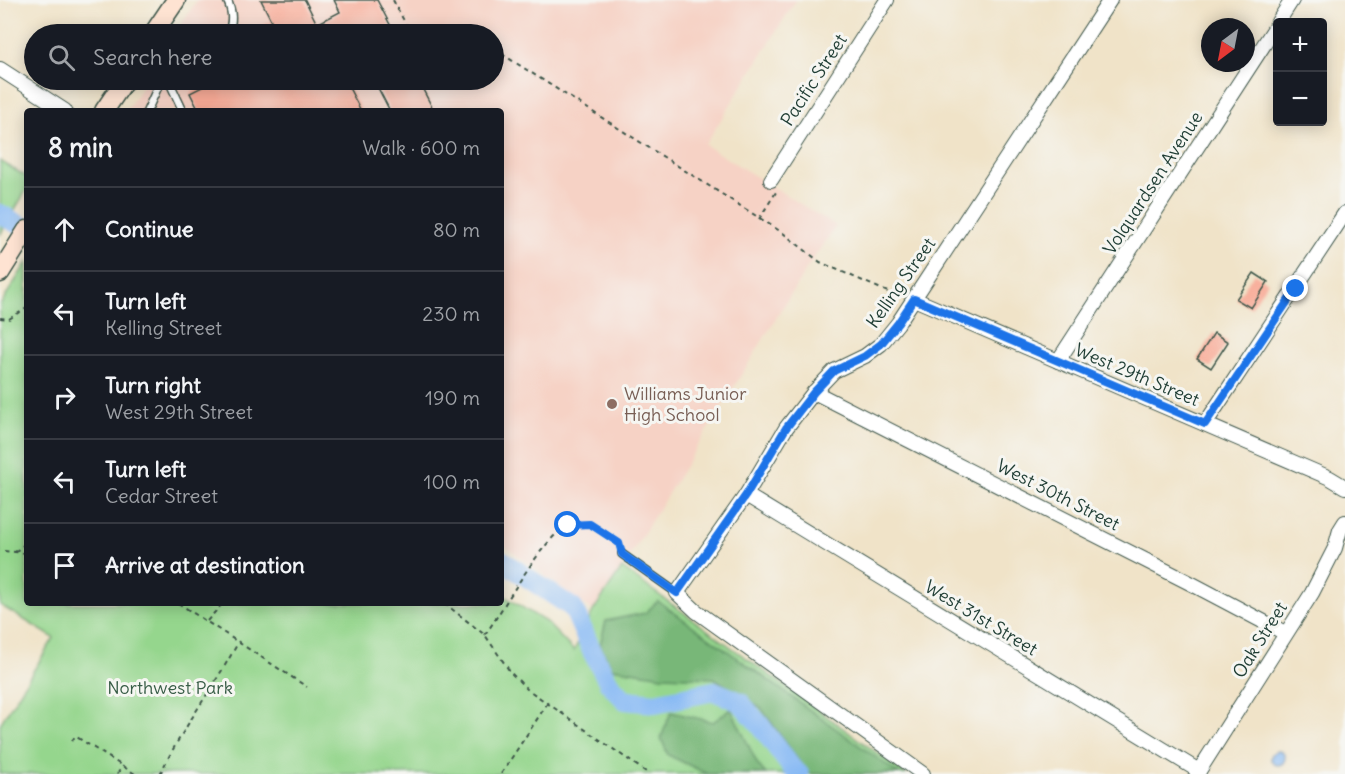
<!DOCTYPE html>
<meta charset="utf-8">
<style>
:root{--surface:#171b24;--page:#20242c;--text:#f1f3f6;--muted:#9ea1a6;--line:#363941}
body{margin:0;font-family:Delius,sans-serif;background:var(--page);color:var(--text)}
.controls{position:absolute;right:18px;top:18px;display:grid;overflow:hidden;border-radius:6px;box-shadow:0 3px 15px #0003}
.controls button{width:54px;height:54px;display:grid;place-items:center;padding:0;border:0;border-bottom:2px solid var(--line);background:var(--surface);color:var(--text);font:30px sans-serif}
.compass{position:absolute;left:1201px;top:18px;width:54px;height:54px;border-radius:50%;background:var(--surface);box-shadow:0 3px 15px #0003;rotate:212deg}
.stop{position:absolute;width:18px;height:18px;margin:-14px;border:4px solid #1a73e8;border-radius:50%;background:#fff}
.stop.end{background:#1a73e8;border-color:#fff;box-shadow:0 2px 6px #0008}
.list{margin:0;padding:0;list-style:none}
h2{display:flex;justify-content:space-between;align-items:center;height:78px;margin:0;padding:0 24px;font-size:26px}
h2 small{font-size:20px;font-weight:400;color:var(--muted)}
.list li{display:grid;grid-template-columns:39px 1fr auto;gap:18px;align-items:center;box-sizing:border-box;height:84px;padding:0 24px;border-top:2px solid var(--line)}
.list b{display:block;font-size:22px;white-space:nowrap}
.list p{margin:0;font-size:20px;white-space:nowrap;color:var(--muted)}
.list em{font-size:20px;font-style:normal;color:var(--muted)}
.icon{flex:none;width:33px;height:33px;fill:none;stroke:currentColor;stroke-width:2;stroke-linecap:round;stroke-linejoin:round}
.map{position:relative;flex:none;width:1345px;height:774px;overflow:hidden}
.search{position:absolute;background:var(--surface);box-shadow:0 3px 15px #0003;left:24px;top:24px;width:480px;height:66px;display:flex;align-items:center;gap:15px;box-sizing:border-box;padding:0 21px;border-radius:33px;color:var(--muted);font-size:22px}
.panel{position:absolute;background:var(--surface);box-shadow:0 3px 15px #0003;left:24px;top:108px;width:480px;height:498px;border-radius:6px}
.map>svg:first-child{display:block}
</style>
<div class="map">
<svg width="1345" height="774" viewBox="0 0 1345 774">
<rect width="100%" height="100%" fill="#f6f6f2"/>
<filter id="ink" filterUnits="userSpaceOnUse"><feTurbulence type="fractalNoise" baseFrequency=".0167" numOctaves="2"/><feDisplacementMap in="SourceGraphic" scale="12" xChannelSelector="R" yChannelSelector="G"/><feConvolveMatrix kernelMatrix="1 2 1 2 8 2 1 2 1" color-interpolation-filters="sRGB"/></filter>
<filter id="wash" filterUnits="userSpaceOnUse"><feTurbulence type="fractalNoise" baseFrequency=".008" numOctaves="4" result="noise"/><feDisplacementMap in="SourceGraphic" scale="24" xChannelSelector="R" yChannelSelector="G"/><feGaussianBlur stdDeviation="1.35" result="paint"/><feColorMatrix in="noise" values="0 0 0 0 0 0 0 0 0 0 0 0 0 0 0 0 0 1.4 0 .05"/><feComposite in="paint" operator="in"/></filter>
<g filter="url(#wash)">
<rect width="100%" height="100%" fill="#f0e3c8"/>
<polygon fill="#f6d2c5" points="197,0 796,0 705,145 836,226 809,265 634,549 593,611 501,543 501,111 126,111 146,80 494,80 494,34 175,34"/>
<g fill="#95d68d" stroke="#5a8a60" stroke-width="1.5">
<polygon points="0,161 27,177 27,189 0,235"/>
<polygon points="27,262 27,603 501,603 501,594 546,622 574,651 593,611 622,568 906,774 0,774 0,724 54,638 0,605 0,305"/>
</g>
<g fill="#78b778" stroke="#4c7a56" stroke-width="1.5">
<polygon points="658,601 899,774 808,774 761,708 714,678 663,676 612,668 600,645 606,621 645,613"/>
<polygon points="731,709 758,765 766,774 707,774 668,755 661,738 671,712 713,722"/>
</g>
<circle fill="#87b9f4" stroke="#537b94" stroke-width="1.5" cx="1278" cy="758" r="7"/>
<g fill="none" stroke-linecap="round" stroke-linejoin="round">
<g stroke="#87b9f4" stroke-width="20">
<polyline points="0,214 27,229"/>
<polyline points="501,560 573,608 591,649 609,683 625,700 655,703 714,691 740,702 760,725 792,768 799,774"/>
</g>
</g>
<g id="blocks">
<g fill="#f8ab97">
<polygon points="261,0 305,0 317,24 340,12 334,0 377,0 395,34 239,34 239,33 272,22"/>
<polygon points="216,80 345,80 361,111 199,111 190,93"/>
<polygon points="374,80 418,80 434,111 390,111"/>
<polygon points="1254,273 1268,282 1251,308 1236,299"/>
<polygon points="1214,333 1228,342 1211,368 1197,359"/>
</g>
</g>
</g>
<g filter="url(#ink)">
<use href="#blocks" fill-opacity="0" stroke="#3e564a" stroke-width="1.5"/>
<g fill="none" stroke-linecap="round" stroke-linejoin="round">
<g stroke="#3e564a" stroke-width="10">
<g id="service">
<path d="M227,0C233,12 233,22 228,34"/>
<polyline points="166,80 169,81 183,111"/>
<polyline points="147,111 161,80"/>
<polyline points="622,554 677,593"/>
</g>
</g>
<g stroke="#3e564a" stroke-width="16">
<g id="minor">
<polyline points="1278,22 1292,0"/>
<polyline points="0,69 65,111"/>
<polyline points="771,180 887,0"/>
<polyline points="914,299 1330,478 1345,487"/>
<polyline points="1058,361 1278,23"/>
<polyline points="814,392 1194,585 1285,633"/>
<polyline points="1205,424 1345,213"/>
<polyline points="746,495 1199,771"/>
<polyline points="923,774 696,611 677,593 746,495 786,428 814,392 834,371 865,356 881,344 898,323 1110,0"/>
<polyline points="1197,774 1312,593 1335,548 1340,530 1345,522"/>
</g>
</g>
<g stroke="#3e564a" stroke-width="21">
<g id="secondary">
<polyline points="153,34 176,0"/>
<polyline points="104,111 125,80"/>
<polyline points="0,273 27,230"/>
</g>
</g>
<g stroke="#3e564a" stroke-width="2" stroke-dasharray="4.5 4.5" stroke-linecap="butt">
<polyline points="393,0 411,34"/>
<polyline points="494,49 783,233 820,262 899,297"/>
<polyline points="759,219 778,189"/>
<polyline points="0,318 9,319 27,308"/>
<polyline points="4,551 27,553"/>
<polyline points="15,552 27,542"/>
<polyline points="178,603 307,687"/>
<polyline points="444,603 485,635 511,673 527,689 649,774"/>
<polyline points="207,621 223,603"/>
<path d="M485,635C503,609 542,539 567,526C584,517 608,532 620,545"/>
<polyline points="72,741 75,736 135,774"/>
<polyline points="117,774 123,766"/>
<path d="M160,774C183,727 214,687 239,641"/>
<polyline points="501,774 547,704"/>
</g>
<use href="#service" stroke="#fff" stroke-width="7"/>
<use href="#minor" stroke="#fff" stroke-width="14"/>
<use href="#secondary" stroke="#fee3d2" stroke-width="18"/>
</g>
</g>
<g fill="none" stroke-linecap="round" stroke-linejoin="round" filter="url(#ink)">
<polyline stroke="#1a73e8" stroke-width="8" points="568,525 590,524 619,543 622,554 677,593 746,495 786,428 814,392 834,371 865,356 881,344 898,323 914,299 1205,424 1296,289"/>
</g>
<circle fill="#8d6e63" stroke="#f6f6f2" stroke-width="2" cx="612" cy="404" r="6"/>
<g text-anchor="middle" stroke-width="6" stroke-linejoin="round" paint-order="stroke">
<g font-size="18" fill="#1f3d34" stroke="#f6f6f2">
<text transform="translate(814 80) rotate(-57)" y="6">Pacific Street</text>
<text transform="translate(1153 183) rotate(-57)" y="6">Volquardsen Avenue</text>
<text transform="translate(901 283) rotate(-55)" y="6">Kelling Street</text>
<text transform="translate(1137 375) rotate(23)" y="6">West 29th Street</text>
<text transform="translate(1058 495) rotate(27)" y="6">West 30th Street</text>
<text transform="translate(981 618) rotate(31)" y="6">West 31st Street</text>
<text transform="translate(1260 640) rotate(-58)" y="6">Oak Street</text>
</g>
<g font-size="18" fill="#785e54" stroke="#f6f6f2" text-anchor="start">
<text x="624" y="400">Williams Junior<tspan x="624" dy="21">High School</tspan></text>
</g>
<g font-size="18" fill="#375c46" stroke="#f6f6f2">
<text x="170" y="694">Northwest Park</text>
</g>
</g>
</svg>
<div class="controls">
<button>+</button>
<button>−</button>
</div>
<svg class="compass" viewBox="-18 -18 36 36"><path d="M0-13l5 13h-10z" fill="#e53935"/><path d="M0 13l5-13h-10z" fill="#9ea1a6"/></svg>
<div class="stop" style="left:568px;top:525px"></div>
<div class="stop end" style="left:1296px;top:289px"></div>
<div class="search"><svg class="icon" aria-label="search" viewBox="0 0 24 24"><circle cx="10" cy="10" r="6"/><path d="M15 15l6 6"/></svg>Search here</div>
<section class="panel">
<h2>8 min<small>Walk · 600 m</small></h2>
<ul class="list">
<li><svg class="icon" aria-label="ahead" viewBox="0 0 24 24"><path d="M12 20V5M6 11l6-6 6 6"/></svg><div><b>Continue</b></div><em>80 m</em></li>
<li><svg class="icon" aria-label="left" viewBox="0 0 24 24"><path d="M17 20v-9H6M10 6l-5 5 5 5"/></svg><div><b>Turn left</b><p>Kelling Street</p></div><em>230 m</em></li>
<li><svg class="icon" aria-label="right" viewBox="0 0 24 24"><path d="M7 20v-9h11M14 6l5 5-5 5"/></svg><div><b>Turn right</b><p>West 29th Street</p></div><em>190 m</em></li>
<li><svg class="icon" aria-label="left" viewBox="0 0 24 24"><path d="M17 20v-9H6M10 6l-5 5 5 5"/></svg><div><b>Turn left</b><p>Cedar Street</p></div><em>100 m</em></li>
<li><svg class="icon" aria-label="arrive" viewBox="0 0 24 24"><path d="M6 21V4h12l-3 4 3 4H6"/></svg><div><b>Arrive at destination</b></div></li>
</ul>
</section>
</div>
